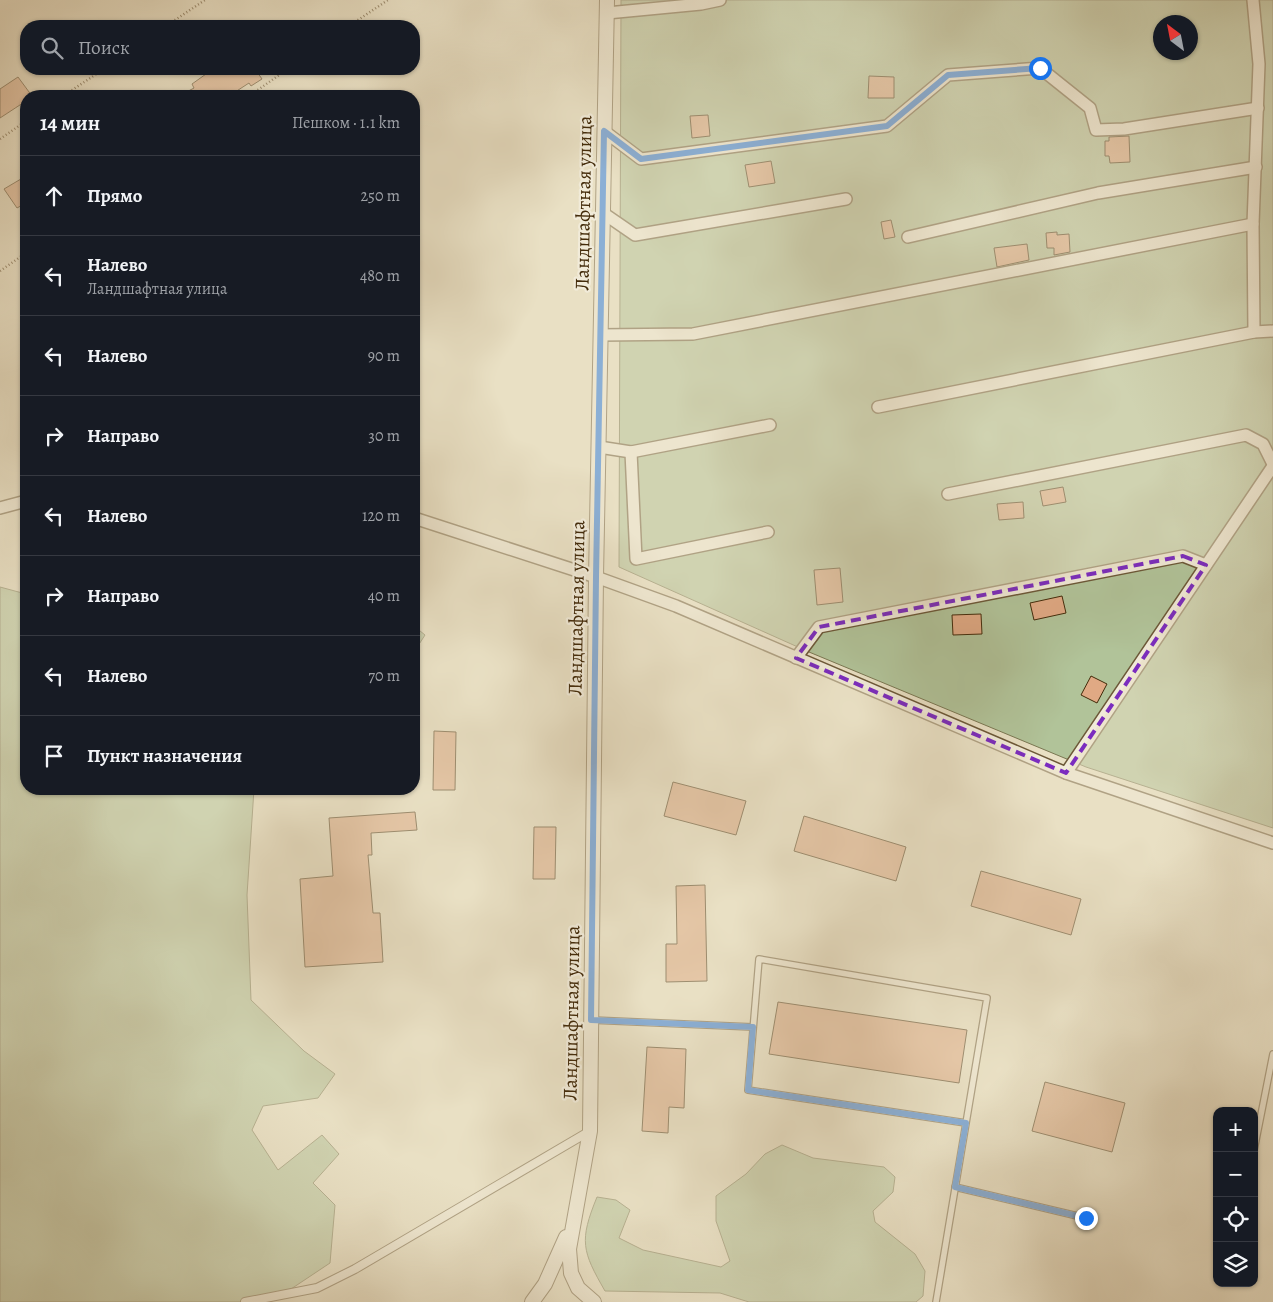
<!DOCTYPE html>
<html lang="ru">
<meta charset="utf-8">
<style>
:root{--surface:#171b24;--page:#20242c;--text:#f1f3f6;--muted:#9ea1a6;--line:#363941}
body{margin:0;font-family:Alegreya,serif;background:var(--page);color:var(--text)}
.controls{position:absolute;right:15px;bottom:15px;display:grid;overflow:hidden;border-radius:10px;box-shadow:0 1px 4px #0004}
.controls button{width:45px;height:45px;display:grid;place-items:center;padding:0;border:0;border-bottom:1px solid var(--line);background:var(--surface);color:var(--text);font:25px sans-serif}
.compass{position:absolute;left:1153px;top:15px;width:45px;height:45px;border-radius:50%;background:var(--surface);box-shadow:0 1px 4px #0004;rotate:328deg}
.stop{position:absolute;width:15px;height:15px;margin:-11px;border:4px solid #1a73e8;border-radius:50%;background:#fff}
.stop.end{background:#1a73e8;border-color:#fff;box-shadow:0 1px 5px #0008}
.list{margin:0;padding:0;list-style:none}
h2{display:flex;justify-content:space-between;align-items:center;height:65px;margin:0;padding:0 20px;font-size:21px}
h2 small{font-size:16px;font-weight:400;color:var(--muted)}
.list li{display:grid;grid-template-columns:32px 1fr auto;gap:15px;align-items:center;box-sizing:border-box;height:80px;padding:0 20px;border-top:1px solid var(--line)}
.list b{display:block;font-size:19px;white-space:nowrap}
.list p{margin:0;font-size:16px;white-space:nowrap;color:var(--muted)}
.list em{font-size:16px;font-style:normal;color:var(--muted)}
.icon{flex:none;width:28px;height:28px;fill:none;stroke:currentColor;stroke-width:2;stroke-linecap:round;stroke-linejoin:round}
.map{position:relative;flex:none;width:1273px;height:1302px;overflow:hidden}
.search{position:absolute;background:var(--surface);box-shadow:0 1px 4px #0004;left:20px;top:20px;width:400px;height:55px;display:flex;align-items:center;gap:12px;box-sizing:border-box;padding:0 18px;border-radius:20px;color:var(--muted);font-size:19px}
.panel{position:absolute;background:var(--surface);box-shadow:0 1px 4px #0004;left:20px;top:90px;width:400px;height:705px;border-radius:20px}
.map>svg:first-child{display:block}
</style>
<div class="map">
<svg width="1273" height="1302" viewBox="0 0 1273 1302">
<rect width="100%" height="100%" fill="#e9e0c4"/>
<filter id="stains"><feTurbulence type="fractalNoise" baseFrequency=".004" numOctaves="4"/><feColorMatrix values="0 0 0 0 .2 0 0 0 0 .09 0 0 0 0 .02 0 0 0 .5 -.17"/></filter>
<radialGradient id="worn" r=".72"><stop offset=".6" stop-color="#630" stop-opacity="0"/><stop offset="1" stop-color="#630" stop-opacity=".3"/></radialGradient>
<g fill="#b1c399" stroke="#7a7752" fill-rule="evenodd">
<path d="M621,0H1273V828L1086,767L809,652L619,567ZM1160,22H1190V52H1160Z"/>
<polygon points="0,587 26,594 26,789 254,789 247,895 251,1000 304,1051 335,1074 318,1098 263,1106 252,1130 278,1170 322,1135 339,1154 313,1183 335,1205 330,1263 291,1289 245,1302 0,1302"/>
<polygon points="414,626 425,635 414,652"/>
<path d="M782,1145L813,1158L884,1167L895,1177L893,1192L873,1211L875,1222L915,1254L925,1271L923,1296L916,1302H749L720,1293L605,1291C582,1251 579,1241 597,1197L616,1200L630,1210L619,1238L643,1250L721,1267L730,1261L716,1221V1196L746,1174L765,1154Z"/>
</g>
<g fill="#e0a984" stroke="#432b0a">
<polygon points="213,69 255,69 262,79 251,86 249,83 229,96 179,96 194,88 192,84"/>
<polygon points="869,76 894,77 894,98 868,98"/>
<polygon points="18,77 32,96 26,96 26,101 0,118 0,89"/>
<polygon points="708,115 710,136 692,138 690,116"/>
<polygon points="1129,136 1130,162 1110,163 1109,156 1105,156 1105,141 1109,141 1109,137"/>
<polygon points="771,161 775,183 749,187 745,165"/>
<polygon points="26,176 26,203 17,208 4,189"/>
<polygon points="891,220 895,237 884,239 881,222"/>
<polygon points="1057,232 1057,235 1069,234 1070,252 1054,255 1054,248 1047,248 1046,233"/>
<polygon points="1027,244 1029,260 997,267 994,248"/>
<polygon points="1063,487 1066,502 1043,506 1040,491"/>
<polygon points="1023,502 1024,518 999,520 997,504"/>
<polygon points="840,568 843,602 817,605 814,570"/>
<polygon points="1062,596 1066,613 1034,620 1030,603"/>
<polygon points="981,614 982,634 953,635 952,615"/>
<polygon points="1091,676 1107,684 1097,703 1081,695"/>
<polygon points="434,731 456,732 455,790 433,790"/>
<polygon points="673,782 746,801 736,835 664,816"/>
<polygon points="415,812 417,830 371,833 372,855 368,855 373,913 380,913 383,962 305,967 300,879 333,876 329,818"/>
<polygon points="804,816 906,847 896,881 794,851"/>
<polygon points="534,827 556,827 555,879 533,879"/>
<polygon points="981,871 1081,899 1071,935 971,906"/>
<polygon points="705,885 707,981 666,982 666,944 677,944 676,886"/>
<polygon points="778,1002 967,1030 959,1083 769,1054"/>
<polygon points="647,1047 686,1049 684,1108 669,1107 668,1133 642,1131"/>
<polygon points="1045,1082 1125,1103 1112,1152 1032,1131"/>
</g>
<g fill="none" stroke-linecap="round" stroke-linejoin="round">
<g stroke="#6c5838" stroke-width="8">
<g id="service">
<polyline points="591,1020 753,1027"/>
<polyline points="1254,1150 1273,1054"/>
<polyline points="955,1187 1086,1218"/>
<path d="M936,1302C953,1201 970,1100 987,998L759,959L748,1090L966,1123"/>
</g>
</g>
<g stroke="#6c5838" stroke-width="10">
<polyline id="pedestrian" points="245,1302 317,1288 355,1269 590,1131"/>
</g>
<g stroke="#6c5838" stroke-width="14">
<g id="minor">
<polyline points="1253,0 1259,64 1253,224 1254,332"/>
<polyline points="607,13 701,4 720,0"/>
<polyline points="604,131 641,159 887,126 948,75 1040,68 1090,108 1096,130 1124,129 1258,108"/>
<polyline points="603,213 635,235 846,199"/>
<polyline points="908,237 1098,193 1256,167"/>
<polyline points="600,335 693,334 1253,224"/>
<polyline points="878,407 1254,332 1273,331"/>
<polyline points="599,447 631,452 770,425"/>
<polyline points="631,452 636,559 768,532"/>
<polyline points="948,494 1246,435 1263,444 1273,464"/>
<polyline points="0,508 26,501"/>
<polyline points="414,518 596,577 676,606 1066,773 1273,843"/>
<polyline points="796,658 819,627 1183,556 1206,565"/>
<polyline points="1066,773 1273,466"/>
</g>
</g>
<g stroke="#6c5838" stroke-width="16">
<g id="tertiary">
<polyline points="532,1302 545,1284 566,1237"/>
<polyline points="594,1302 578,1288 571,1273 569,1249 590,1131 596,577 607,0"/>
</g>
</g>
<g stroke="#432b0a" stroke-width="2.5" stroke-dasharray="1 2.5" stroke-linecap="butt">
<polyline points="166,26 205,0"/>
<polyline points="349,26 388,0"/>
<polyline points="63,96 104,69"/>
<polyline points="249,96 288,69"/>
<polyline points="0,139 26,121"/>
<polyline points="0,271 26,253"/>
</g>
<use href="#service" stroke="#f1ebd9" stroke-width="5.5"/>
<use href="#pedestrian" stroke="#f1ebd9" stroke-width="8"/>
<use href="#minor" stroke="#f1ebd9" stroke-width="11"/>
<use href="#tertiary" stroke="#f1ebd9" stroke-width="14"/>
</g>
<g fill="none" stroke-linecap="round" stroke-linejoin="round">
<polyline stroke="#1a73e8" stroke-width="6" points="1040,68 948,75 887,126 641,159 604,131 596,577 591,1020 753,1027 748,1090 966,1123 955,1187 1086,1218"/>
</g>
<path d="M0 0H1273V1302H0ZM1183,556L1206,565L1066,773L796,658L819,627Z" fill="#e9e0c4" fill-opacity=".55" fill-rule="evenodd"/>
<path fill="none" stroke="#7b2cbf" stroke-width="4" stroke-dasharray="10 6" stroke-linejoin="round" d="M1183,556L1206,565L1066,773L796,658L819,627Z"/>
<g text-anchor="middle" stroke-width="4.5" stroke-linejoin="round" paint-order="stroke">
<g font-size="20" fill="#432b0a" stroke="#f1ebd9">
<text transform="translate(583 203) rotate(-89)" y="7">Ландшафтная улица</text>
<text transform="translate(576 608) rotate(-89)" y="7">Ландшафтная улица</text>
<text transform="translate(571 1013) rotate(-89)" y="7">Ландшафтная улица</text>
</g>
</g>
<rect width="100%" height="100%" filter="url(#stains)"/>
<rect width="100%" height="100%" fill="url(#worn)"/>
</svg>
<div class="controls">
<button>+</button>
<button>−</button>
<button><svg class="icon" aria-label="locate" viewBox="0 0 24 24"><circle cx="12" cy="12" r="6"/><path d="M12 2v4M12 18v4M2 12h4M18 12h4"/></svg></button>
<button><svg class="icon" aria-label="layers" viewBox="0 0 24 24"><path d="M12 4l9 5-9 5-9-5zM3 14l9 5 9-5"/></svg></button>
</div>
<svg class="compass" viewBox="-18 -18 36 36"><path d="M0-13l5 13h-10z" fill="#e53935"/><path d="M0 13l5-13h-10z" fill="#9ea1a6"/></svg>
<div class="stop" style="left:1040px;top:68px"></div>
<div class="stop end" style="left:1086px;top:1218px"></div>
<div class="search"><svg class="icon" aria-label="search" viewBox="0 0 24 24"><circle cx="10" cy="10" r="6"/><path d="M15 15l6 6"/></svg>Поиск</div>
<section class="panel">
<h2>14 мин<small>Пешком · 1.1 km</small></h2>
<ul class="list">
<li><svg class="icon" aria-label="ahead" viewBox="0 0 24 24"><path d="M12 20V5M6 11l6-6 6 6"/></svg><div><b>Прямо</b></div><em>250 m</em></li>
<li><svg class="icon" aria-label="left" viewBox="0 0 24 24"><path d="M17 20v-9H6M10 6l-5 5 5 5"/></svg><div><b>Налево</b><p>Ландшафтная улица</p></div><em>480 m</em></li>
<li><svg class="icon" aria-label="left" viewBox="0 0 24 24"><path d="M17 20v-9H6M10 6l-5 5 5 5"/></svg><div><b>Налево</b></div><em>90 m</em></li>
<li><svg class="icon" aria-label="right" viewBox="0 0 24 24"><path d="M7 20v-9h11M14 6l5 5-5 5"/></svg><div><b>Направо</b></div><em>30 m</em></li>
<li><svg class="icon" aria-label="left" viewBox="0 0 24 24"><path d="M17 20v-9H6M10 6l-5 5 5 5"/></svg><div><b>Налево</b></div><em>120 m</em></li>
<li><svg class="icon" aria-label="right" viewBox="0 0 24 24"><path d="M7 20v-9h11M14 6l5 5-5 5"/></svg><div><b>Направо</b></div><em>40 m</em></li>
<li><svg class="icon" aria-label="left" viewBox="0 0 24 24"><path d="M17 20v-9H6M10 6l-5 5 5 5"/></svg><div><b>Налево</b></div><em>70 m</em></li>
<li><svg class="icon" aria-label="arrive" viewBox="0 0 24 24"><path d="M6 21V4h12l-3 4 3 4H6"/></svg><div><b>Пункт назначения</b></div></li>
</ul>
</section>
</div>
